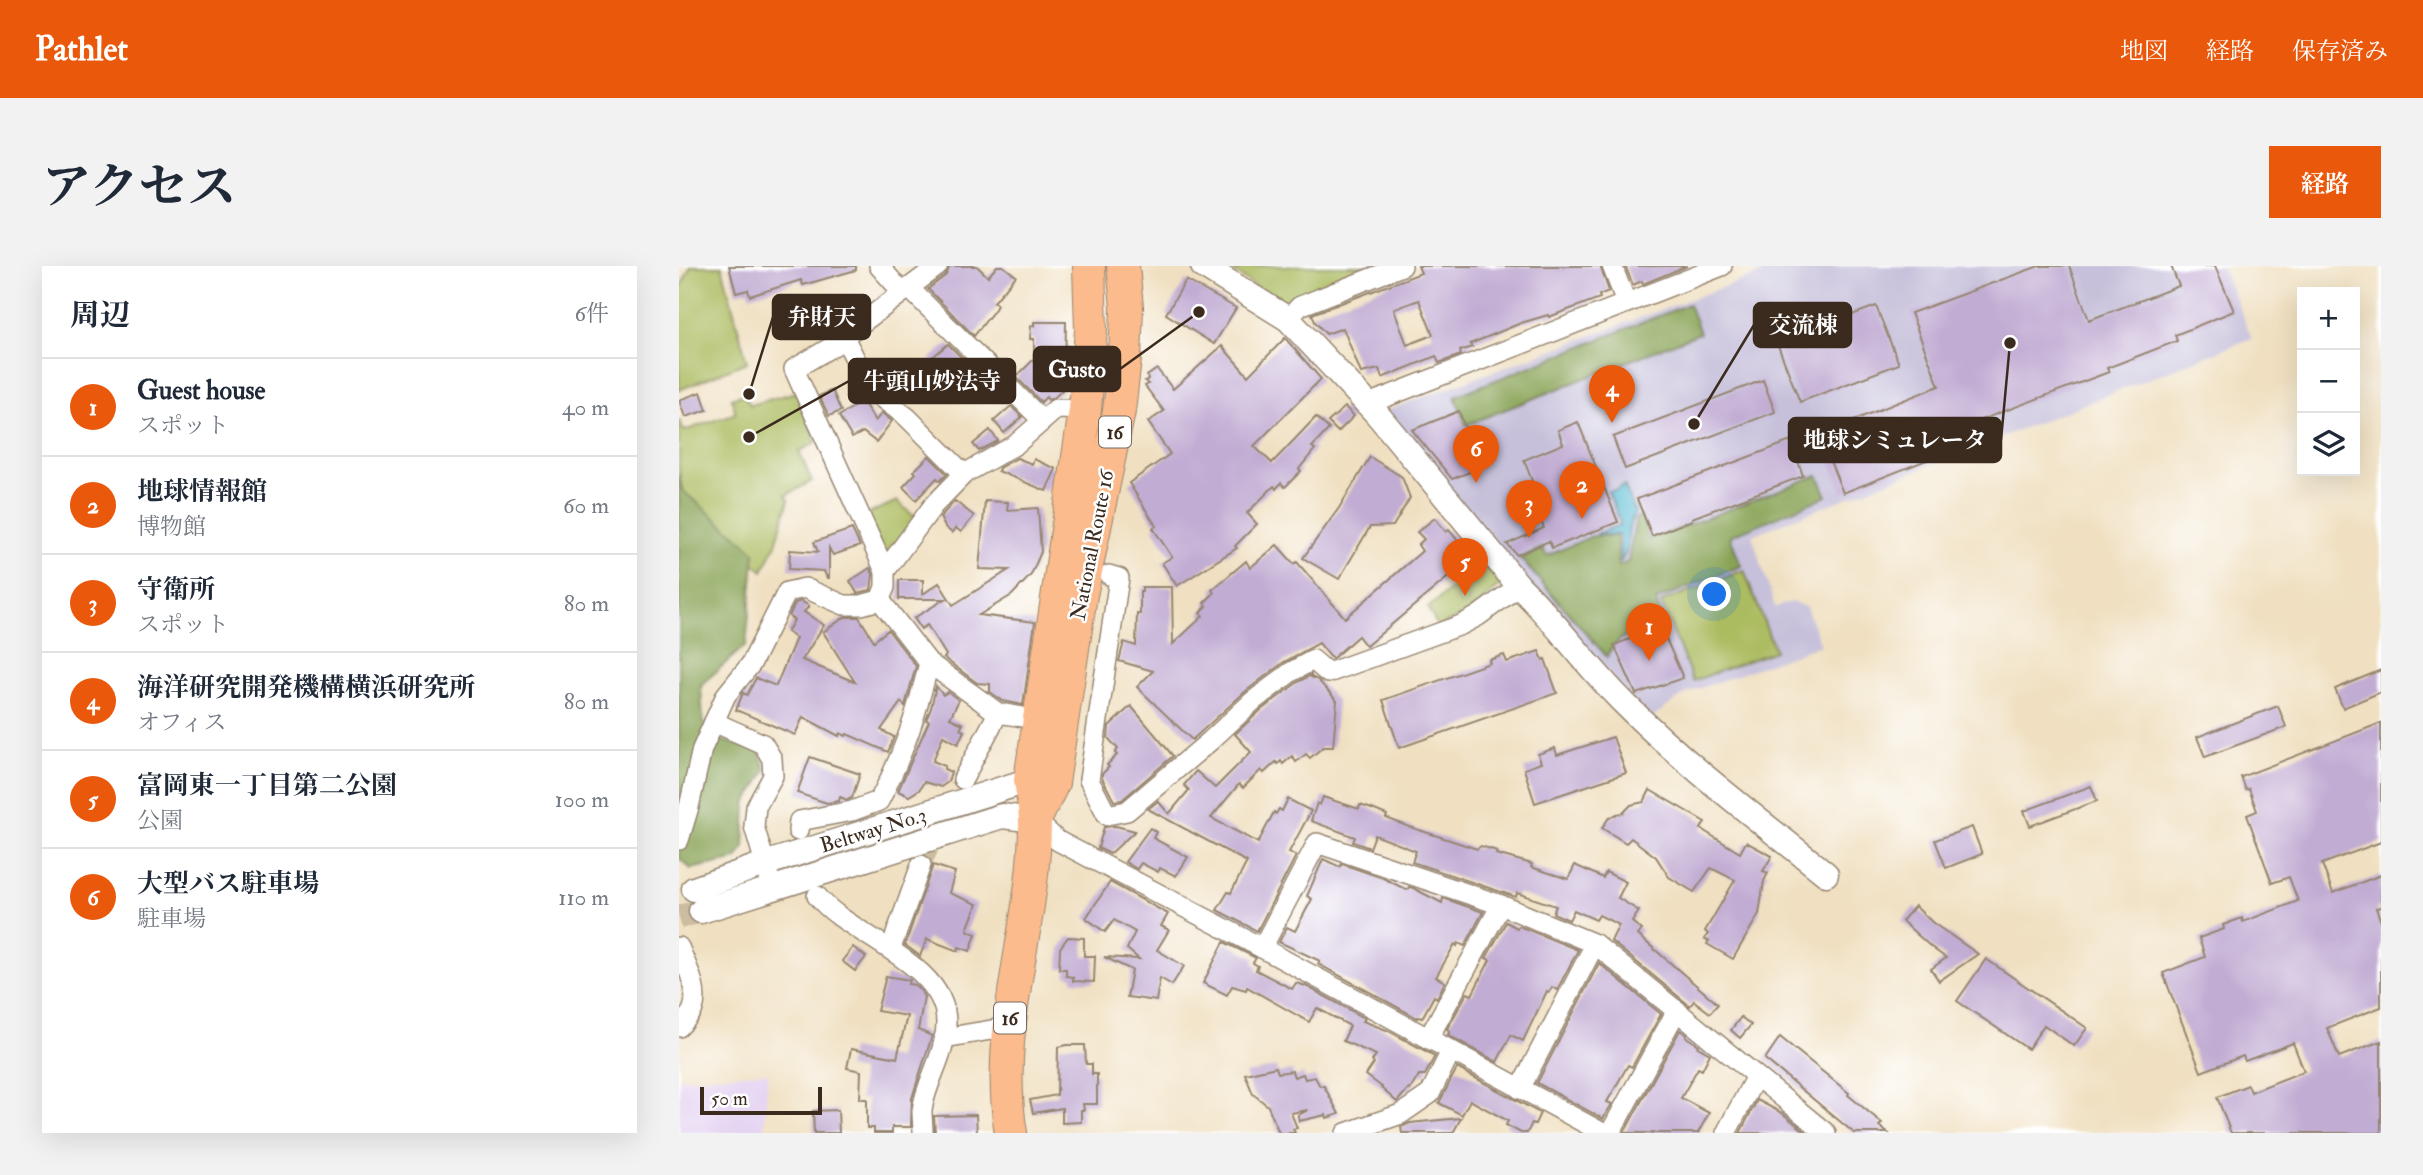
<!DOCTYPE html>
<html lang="ja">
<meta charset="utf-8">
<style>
:root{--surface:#fff;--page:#f2f2f3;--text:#1f2937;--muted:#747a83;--line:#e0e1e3;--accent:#ea580c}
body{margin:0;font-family:"IM FELL Double Pica","Noto Serif JP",serif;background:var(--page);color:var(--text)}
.controls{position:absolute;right:21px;top:21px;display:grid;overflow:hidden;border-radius:0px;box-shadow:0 7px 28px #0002}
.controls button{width:63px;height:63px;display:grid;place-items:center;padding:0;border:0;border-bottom:2px solid var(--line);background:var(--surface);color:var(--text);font:35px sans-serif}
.scale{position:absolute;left:21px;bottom:18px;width:122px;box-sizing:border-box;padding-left:7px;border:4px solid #3b2a1e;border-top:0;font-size:19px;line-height:24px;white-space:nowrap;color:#3b2a1e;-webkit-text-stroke:5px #fff;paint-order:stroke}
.you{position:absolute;left:1036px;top:329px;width:24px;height:24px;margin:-18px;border:5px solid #fff;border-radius:50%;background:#1a73e8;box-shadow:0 0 0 10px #1a73e833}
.badge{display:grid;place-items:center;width:46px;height:46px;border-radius:50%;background:var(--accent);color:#fff;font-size:23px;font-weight:700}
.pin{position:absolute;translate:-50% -58px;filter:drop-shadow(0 2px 4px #0008)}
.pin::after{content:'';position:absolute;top:37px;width:24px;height:21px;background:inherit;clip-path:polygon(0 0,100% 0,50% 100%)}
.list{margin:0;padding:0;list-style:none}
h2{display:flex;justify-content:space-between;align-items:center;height:91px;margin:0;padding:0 28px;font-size:30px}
h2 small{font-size:23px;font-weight:400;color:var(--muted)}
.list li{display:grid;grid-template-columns:46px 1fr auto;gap:21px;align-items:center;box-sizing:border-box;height:98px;padding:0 28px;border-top:2px solid var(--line)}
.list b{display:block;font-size:26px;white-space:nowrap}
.list p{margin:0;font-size:23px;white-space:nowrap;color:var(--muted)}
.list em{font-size:23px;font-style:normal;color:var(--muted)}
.icon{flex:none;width:38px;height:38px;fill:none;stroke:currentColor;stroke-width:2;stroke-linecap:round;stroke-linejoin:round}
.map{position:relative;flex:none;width:1702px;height:867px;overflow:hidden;border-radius:0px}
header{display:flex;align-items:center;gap:42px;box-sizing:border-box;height:98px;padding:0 35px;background:var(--accent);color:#fff}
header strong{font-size:33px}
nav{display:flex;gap:38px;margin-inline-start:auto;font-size:24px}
.intro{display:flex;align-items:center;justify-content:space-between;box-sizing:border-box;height:168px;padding:0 42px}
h1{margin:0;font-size:49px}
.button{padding:18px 32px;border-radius:0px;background:var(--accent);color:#fff;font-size:24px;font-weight:700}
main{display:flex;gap:42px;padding:0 42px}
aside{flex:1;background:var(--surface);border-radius:0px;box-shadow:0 7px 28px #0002}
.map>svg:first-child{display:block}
</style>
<header>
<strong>Pathlet</strong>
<nav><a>地図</a><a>経路</a><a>保存済み</a></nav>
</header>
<div class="intro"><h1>アクセス</h1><a class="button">経路</a></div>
<main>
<aside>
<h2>周辺<small>6件</small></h2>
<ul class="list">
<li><span class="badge">1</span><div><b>Guest house</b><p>スポット</p></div><em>40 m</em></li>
<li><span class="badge">2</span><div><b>地球情報館</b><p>博物館</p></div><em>60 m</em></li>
<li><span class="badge">3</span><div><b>守衛所</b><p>スポット</p></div><em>80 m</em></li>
<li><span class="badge">4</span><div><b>海洋研究開発機構横浜研究所</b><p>オフィス</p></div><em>80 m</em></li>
<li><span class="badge">5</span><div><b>富岡東一丁目第二公園</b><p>公園</p></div><em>100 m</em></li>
<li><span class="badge">6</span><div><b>大型バス駐車場</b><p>駐車場</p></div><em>110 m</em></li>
</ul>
</aside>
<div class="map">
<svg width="1702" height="867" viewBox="0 0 1702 867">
<rect width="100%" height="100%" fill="#fff"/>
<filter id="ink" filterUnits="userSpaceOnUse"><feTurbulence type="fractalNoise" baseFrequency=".0143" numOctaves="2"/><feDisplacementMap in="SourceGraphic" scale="14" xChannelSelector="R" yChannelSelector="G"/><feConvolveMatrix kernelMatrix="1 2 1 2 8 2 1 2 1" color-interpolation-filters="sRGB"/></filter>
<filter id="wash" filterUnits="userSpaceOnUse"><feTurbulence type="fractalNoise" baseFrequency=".00686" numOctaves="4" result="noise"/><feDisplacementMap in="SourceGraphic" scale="28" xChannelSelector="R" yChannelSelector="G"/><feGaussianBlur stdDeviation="1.57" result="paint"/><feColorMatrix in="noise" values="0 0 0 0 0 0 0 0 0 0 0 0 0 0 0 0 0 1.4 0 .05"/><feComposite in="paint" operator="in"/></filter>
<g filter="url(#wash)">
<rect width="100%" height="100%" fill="#f0e0c1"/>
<polygon fill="#e4d3f2" points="89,806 85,867 0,867 0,813"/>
<polygon fill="#c6c0da" points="1102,0 1542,0 1573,72 1073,269 1096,341 1112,336 1127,341 1142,379 1008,427 971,453 698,148"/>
<g fill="#abbb5e" stroke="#73723e" stroke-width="2">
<polygon points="12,0 43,0 68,96 0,124 0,25"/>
<polygon points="570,0 713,0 609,41 554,6"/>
<polygon points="117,126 137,176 120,186 133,215 107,229 110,234 97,278 84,305 10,244 0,212 0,154 5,165 57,147 52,132 65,128 71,139"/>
<polygon points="218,235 238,253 208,292 187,249"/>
<polygon points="803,297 822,318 792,345 759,361 749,342"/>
<polygon points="1065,304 1096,385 1014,415 982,336"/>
</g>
<g fill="#88a355" stroke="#62663a" stroke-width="2">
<polygon points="1010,38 1021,67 787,159 776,130"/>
<polygon points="0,205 3,224 76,286 67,379 22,419 24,456 42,474 80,485 87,504 67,538 65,581 58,593 12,603 0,592"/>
<path d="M1139,209L1148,230L1051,270L1062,300L977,334L985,356C964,364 936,367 928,391L841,292L863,282L868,290L913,270H938L939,300L949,296L957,252L962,250L970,274Z"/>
</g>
<path fill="#52b8d1" stroke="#467178" stroke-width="2" d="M945,219L956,246C954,251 951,257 950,262C947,275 951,287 941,296V269L917,268L941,259V256L929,225L937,224Z"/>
<g id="blocks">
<g fill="#c1acd3" fill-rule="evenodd">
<polygon points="50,0 177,0 177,4 124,19 122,14 71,30 69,24 57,27"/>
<polygon points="271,0 298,0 309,11 318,0 324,0 337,10 315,36 318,39 316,43 295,70 249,23 267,9"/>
<path d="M739,0H921L930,25L920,29L921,32L870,51L869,49L842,57L791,78L793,81L781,85L782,89L760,97L757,90L703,112L700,103L682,107L664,62L647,68L636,56L633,48L742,7ZM740,34L754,69L728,79L715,43Z"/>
<polygon points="946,0 1008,0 964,18 963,15 954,19"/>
<polygon points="1360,0 1390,0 1410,54 1500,20 1492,0 1536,0 1555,45 1496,69 1498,75 1428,102 1430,106 1256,171 1263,188 1164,227 1140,168 1260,120 1232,47"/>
<polygon points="507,14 557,42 535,78 487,48"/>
<polygon points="1197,40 1220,98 1121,136 1098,77"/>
<polygon points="355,56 387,56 386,106 376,117 383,124 376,131 369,134 367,131 362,136 337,111 355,93 355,73 351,73 352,60 355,60"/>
<polygon points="606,72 642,113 575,180 593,197 637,151 650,163 633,181 636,183 620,203 622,205 606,221 602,217 597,223 595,220 568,247 578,258 556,280 558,282 498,320 483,297 493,291 474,262 477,260 450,217 491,188 469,156 485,145 466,120 469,118 466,115 469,113 468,110 478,103 494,123 543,80 569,110"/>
<polygon points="269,78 298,107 281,122 262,100 260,102 251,93"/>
<polygon points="1084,114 1096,146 946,203 934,171"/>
<polygon points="153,124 162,145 150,150 140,130"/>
<polygon points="22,126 28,144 6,151 0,134"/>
<polygon points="182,136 185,137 196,155 203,147 213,155 197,176 184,166 173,172 160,150"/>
<polygon points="332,140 343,151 325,167 315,155"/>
<polygon points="666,141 675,150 659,166 649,156"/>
<polygon points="780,145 801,202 773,213 733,164"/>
<polygon points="899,156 939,256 873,282 870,275 838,289 828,278 865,262 854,235 860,233 845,194 884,178 879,164"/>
<polygon points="311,164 319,175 300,185 294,178"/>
<polygon points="1112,175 1124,210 1013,252 1013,254 973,270 958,233"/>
<polygon points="250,190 268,208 261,215 258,212 237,234 224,221 237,207 235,205"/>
<polygon points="691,191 723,211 731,232 714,260 691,261 660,313 624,292 660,242"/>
<polygon points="338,192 353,198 355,193 377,203 367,225 319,205 320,202"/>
<polygon points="276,235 295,250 282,266 277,262 273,267 266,261 261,251"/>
<polygon points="306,235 329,236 328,244 359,242 362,286 352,309 333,329 300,349 356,356 344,439 324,435 311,426 311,418 298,417 265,392 267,389 248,359 242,363 235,352 266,333 220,333 220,314 244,314 244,328 260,317 274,339 330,304 300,303"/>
<polygon points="756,252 767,266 770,264 793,291 687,380 679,370 653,393 640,377 605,396 567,425 513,474 458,421 474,405 440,395 445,376 457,380 458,348 461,348 461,326 463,326 463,321 493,321 494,378 524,350 521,347 528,340 525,337 535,327 533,324 567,295 571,302 598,279 615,298 618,296 666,352 743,285 739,279 745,273 738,266"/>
<polygon points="173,263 181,280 154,289 150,282 150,312 148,312 145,305 110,303 111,284 139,286 135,276"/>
<polygon points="191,302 194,308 192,324 178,327 171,315"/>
<polygon points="122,335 130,340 125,346 145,359 123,394 176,416 144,366 166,351 180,351 195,375 209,364 237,400 226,440 222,436 202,464 215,471 209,486 168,468 167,470 161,467 160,470 124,451 116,469 57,444 64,427 68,429 77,412 97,420 117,372 108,366 115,354 110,350 116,337"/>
<polygon points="982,361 1004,412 957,428 935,379"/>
<polygon points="860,385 864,394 866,393 878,427 720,482 704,434 811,397 810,394 825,389 828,396"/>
<polygon points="1702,404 1702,426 1664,442 1656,423"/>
<polygon points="632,409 632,411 639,414 658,435 654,481 644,481 631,492 627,488 617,496 613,490 604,498 602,495 599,498 597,496 585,507 582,504 564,522 560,518 532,552 579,577 595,546 597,548 600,543 603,545 609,533 632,545 610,586 617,590 578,665 538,644 549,626 552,627 568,596 469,543 479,535 490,548 510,524 505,519 517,505 536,522 572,486 556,468 582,444 619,416"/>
<polygon points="257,420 264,429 269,426 280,434 271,452 284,458 281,463 285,465 279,478 264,470 254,495 266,500 265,503 272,506 269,516 262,521 245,516 240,524 230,530 219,525 250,455 247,454 252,442"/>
<polygon points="452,440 494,490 443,534 435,535 423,512 423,508 430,501 428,499 438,489 436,487 439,483 429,472 430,460"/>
<polygon points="1599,440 1607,461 1526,491 1518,471"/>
<polygon points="1702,457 1702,576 1643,598 1654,627 1702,609 1702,641 1697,642 1702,656 1702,741 1648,762 1660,791 1702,775 1702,867 1552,867 1538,831 1569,819 1572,826 1625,805 1614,777 1566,795 1564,790 1522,806 1484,707 1526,691 1520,672 1545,663 1544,659 1563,652 1564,656 1619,635 1610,611 1593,617 1568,549 1578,545 1570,523 1567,524 1562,511"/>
<polygon points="934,471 947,507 856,537 845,503 862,497 859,488 876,482 878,489"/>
<polygon points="131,491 181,508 173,532 168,534 161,531 160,535 148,537 118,527"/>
<polygon points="1412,520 1418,535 1351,560 1345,545"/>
<polygon points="971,524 1026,556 1022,563 1061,587 1067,576 1093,590 1084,605 1089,607 1085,615 1080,648 1054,693 1028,678 1030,675 1025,673 1029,668 1026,665 1056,614 1032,602 1015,626 990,611 977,591 952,572 947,577 923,562 929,553 938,548 944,547 952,539 965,536"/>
<polygon points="644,531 680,543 681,539 693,543 708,549 707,552 728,560 798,583 802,580 818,585 817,588 853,598 852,601 889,613 896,599 924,612 927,606 947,616 939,632 960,645 953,656 963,664 959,669 1039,738 1031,747 1015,735 1011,740 932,675 940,659 920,649 917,654 895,644 890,654 874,647 877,640 838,627 837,631 733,596 737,585 696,569 691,582 674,576 676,571 632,555 638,537 641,539"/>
<polygon points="437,560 456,565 431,588 419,582 425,561"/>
<polygon points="1293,561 1303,588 1267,602 1256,574"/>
<polygon points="471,562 477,566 474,572 509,591 497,610 481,602 479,606 462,597 458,603 446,596"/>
<polygon points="644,593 661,601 663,598 704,612 728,624 730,621 734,622 763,637 764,632 804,646 786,680 779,677 778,680 776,678 757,711 766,716 758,732 755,730 743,752 739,751 738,752 639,698 641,695 600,676 608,661 616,665 633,633 628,630"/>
<polygon points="254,599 276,606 270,627 298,638 288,664 297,668 291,685 280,681 279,685 248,673 241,690 226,679"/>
<polygon points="431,616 489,648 482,660 490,664 478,684 505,700 493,719 481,712 477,735 448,731 453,704 425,691 460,693 448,683 456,666 435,654 426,666 407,652"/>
<polygon points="1236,640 1254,657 1299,688 1260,715 1252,703 1267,692 1252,681 1223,655"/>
<polygon points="827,656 838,662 840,660 899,684 878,724 873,721 870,726 868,725 844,775 832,769 818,796 769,769 771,765 768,763 788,727 793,729 811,694 807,692"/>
<polygon points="389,671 405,672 405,690 416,690 415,716 394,715 394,711 387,710 387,703 380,703 381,682"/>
<polygon points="545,676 577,692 574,697 579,700 577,704 613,723 617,717 627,720 686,752 684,755 710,765 756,790 746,809 740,809 731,824 729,823 718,836 702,822 703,821 687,809 695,797 693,795 697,789 664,775 671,760 638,742 630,756 568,721 567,724 553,720 548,729 524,717"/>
<polygon points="174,681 187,691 176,705 163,695"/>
<polygon points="1307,693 1408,762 1395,780 1365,759 1349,783 1278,735"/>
<polygon points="920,697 982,748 953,801 949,799 928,836 933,838 924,853 858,817"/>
<polygon points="207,710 231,714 229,718 236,719 242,725 245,731 239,764 253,770 233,832 232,861 213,861 213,867 195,867 195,862 188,862 188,833 181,833 182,805 168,802 172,783 218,792 228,750 198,745"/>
<polygon points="1062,751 1072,759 1061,772 1052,764"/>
<polygon points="1001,764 1008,769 1007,771 1020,779 1019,781 1031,788 1023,804 1019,802 1002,832 1030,847 1019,867 945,867"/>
<polygon points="1101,771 1170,827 1169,829 1203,857 1200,860 1209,867 1175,867 1086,793"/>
<polygon points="388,779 406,779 407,798 413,798 413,808 418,808 418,838 404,838 405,844 402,844 402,856 383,857 383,842 354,847 351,834 378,829 379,781"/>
<polygon points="597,801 599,807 613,805 615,811 624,808 626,813 636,811 641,820 645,820 660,848 648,852 647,849 620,855 619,849 629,844 612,847 618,862 614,863 616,867 600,867 589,840 574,828 566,808"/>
<polygon points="778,802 861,847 856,858 853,857 848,867 842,867 827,859 829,855 791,834 783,849 760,837"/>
<polygon points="1078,834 1103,847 1128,867 1061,867"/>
<polygon points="159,844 160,867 135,867 134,845"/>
<polygon points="297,849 298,867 256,867 255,850"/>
<polygon points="782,852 774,867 723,867 722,861 731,857"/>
</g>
</g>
</g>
<g filter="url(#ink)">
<use href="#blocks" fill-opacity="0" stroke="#968570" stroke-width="2"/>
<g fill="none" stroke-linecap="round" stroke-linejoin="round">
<polyline stroke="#ccbca0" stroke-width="19" stroke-dasharray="19 10" stroke-linecap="butt" points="242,599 284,513"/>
<polyline stroke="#ccbca0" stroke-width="24" stroke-dasharray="24 12" stroke-linecap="butt" points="0,651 22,645"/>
<g stroke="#968570" stroke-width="22">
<g id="minor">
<polyline points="200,0 223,26"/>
<polyline points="933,0 947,36"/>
<polyline points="231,23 363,154"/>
<polyline points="609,53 621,40 723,0"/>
<polyline points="166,73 192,124 228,151 285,208"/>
<polyline points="689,138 1043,0"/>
<polyline points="206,305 115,103 166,73 171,66 259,0"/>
<polyline points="430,309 440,312 410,514 428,549 448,545 531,475 574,435 612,406 634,394 649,407 782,359 799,350 840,320"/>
<polyline points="201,334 250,397 319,447"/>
<polyline points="35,456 84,478 93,493 94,510 77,541 75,560 90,611"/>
<polyline points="284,513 319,447 369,455"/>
<polyline points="356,554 379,575 583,682 924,867"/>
<path d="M119,565L120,555L173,545L200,535C225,487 237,450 250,397"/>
<polyline points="0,574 10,541 23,483 47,429 72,398 108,326 126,322 165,339 182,339 201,334 206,321 206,305 254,240 285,208 336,179 377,143 406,144"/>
<path d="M138,630C170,670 268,697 267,757C267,789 246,817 243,845C243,852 244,860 244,867"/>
<path d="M0,681C7,699 21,724 14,743C12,749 5,756 0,761"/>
<polyline points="212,682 242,599"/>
<polyline points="583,682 638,577 822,639 916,678 1147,867"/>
<polyline points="265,772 318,763 330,764"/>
<polyline points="749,773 822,639"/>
<polyline points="841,823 916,678"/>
<polyline points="667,867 722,848 751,828 772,785"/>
<polyline points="931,867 998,744"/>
<polyline points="1047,867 1077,810"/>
</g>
</g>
<g stroke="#968570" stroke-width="27">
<g id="tertiary">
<path d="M524,0L609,53L698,148L840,320C878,357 909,402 947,439C1009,501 1079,553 1147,608"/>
<polyline points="15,623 85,598 351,514 368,516"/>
<polyline points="22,645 323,550 356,554"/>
</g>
</g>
<g stroke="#968570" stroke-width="34">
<g id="trunk">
<polyline points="356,554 374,517 402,329 440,145 446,93 448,41 444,0"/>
<path d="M332,867C314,762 356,661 356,557C356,543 353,528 351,514L406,144L412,64L410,0"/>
</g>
</g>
<use href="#minor" stroke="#fff" stroke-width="19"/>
<use href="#tertiary" stroke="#fff" stroke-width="24"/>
<use href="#trunk" stroke="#fbbb8c" stroke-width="32"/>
</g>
</g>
<g text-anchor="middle" stroke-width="5" stroke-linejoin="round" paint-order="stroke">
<g fill="#fff" stroke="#766a62" stroke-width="2">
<rect x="420" y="150.5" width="32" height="31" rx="5"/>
<rect x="315" y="736.5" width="32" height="31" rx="5"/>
</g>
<g font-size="19" font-weight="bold" fill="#3b2a1e">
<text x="436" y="173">16</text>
<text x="331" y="759">16</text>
</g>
<g font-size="21" fill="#3b2a1e" stroke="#fff">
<text transform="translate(413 279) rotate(-79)" y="7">National Route 16</text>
<text transform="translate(194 564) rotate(-17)" y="7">Beltway No.3</text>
</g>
</g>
<path fill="none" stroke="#3b2a1e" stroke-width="2.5" d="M70 128L94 51M1015 158L1075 59M520 46L441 103M70 171L170 115M1331 77L1322 174"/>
<g fill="#3b2a1e" stroke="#fff" stroke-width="2.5">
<circle cx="70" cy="128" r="7"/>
<circle cx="1015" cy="158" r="7"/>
<circle cx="520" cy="46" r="7"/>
<circle cx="70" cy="171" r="7"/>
<circle cx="1331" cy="77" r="7"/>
</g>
<g fill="#3b2a1e" stroke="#3b2a1e" stroke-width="2.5">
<rect x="94" y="29" width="97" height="44" rx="7"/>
<rect x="1075" y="37" width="97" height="44" rx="7"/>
<rect x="355" y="81" width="86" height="44" rx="7"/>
<rect x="170" y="93" width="166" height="44" rx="7"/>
<rect x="1110" y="152" width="212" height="44" rx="7"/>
</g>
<g font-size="23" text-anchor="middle" font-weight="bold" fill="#fff">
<text x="143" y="59">弁財天</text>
<text x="1124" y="67">交流棟</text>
<text x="398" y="111">Gusto</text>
<text x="253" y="123">牛頭山妙法寺</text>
<text x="1216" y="182">地球シミュレータ</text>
</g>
</svg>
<div class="controls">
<button>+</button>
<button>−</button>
<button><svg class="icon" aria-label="layers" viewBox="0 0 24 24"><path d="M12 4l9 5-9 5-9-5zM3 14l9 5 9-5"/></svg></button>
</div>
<div class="scale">50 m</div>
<div class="you"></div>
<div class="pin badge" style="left:970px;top:395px">1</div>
<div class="pin badge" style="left:903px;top:253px">2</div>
<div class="pin badge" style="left:850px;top:272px">3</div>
<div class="pin badge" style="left:933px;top:157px">4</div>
<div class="pin badge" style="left:786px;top:330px">5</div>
<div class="pin badge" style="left:797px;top:217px">6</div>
</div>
</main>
